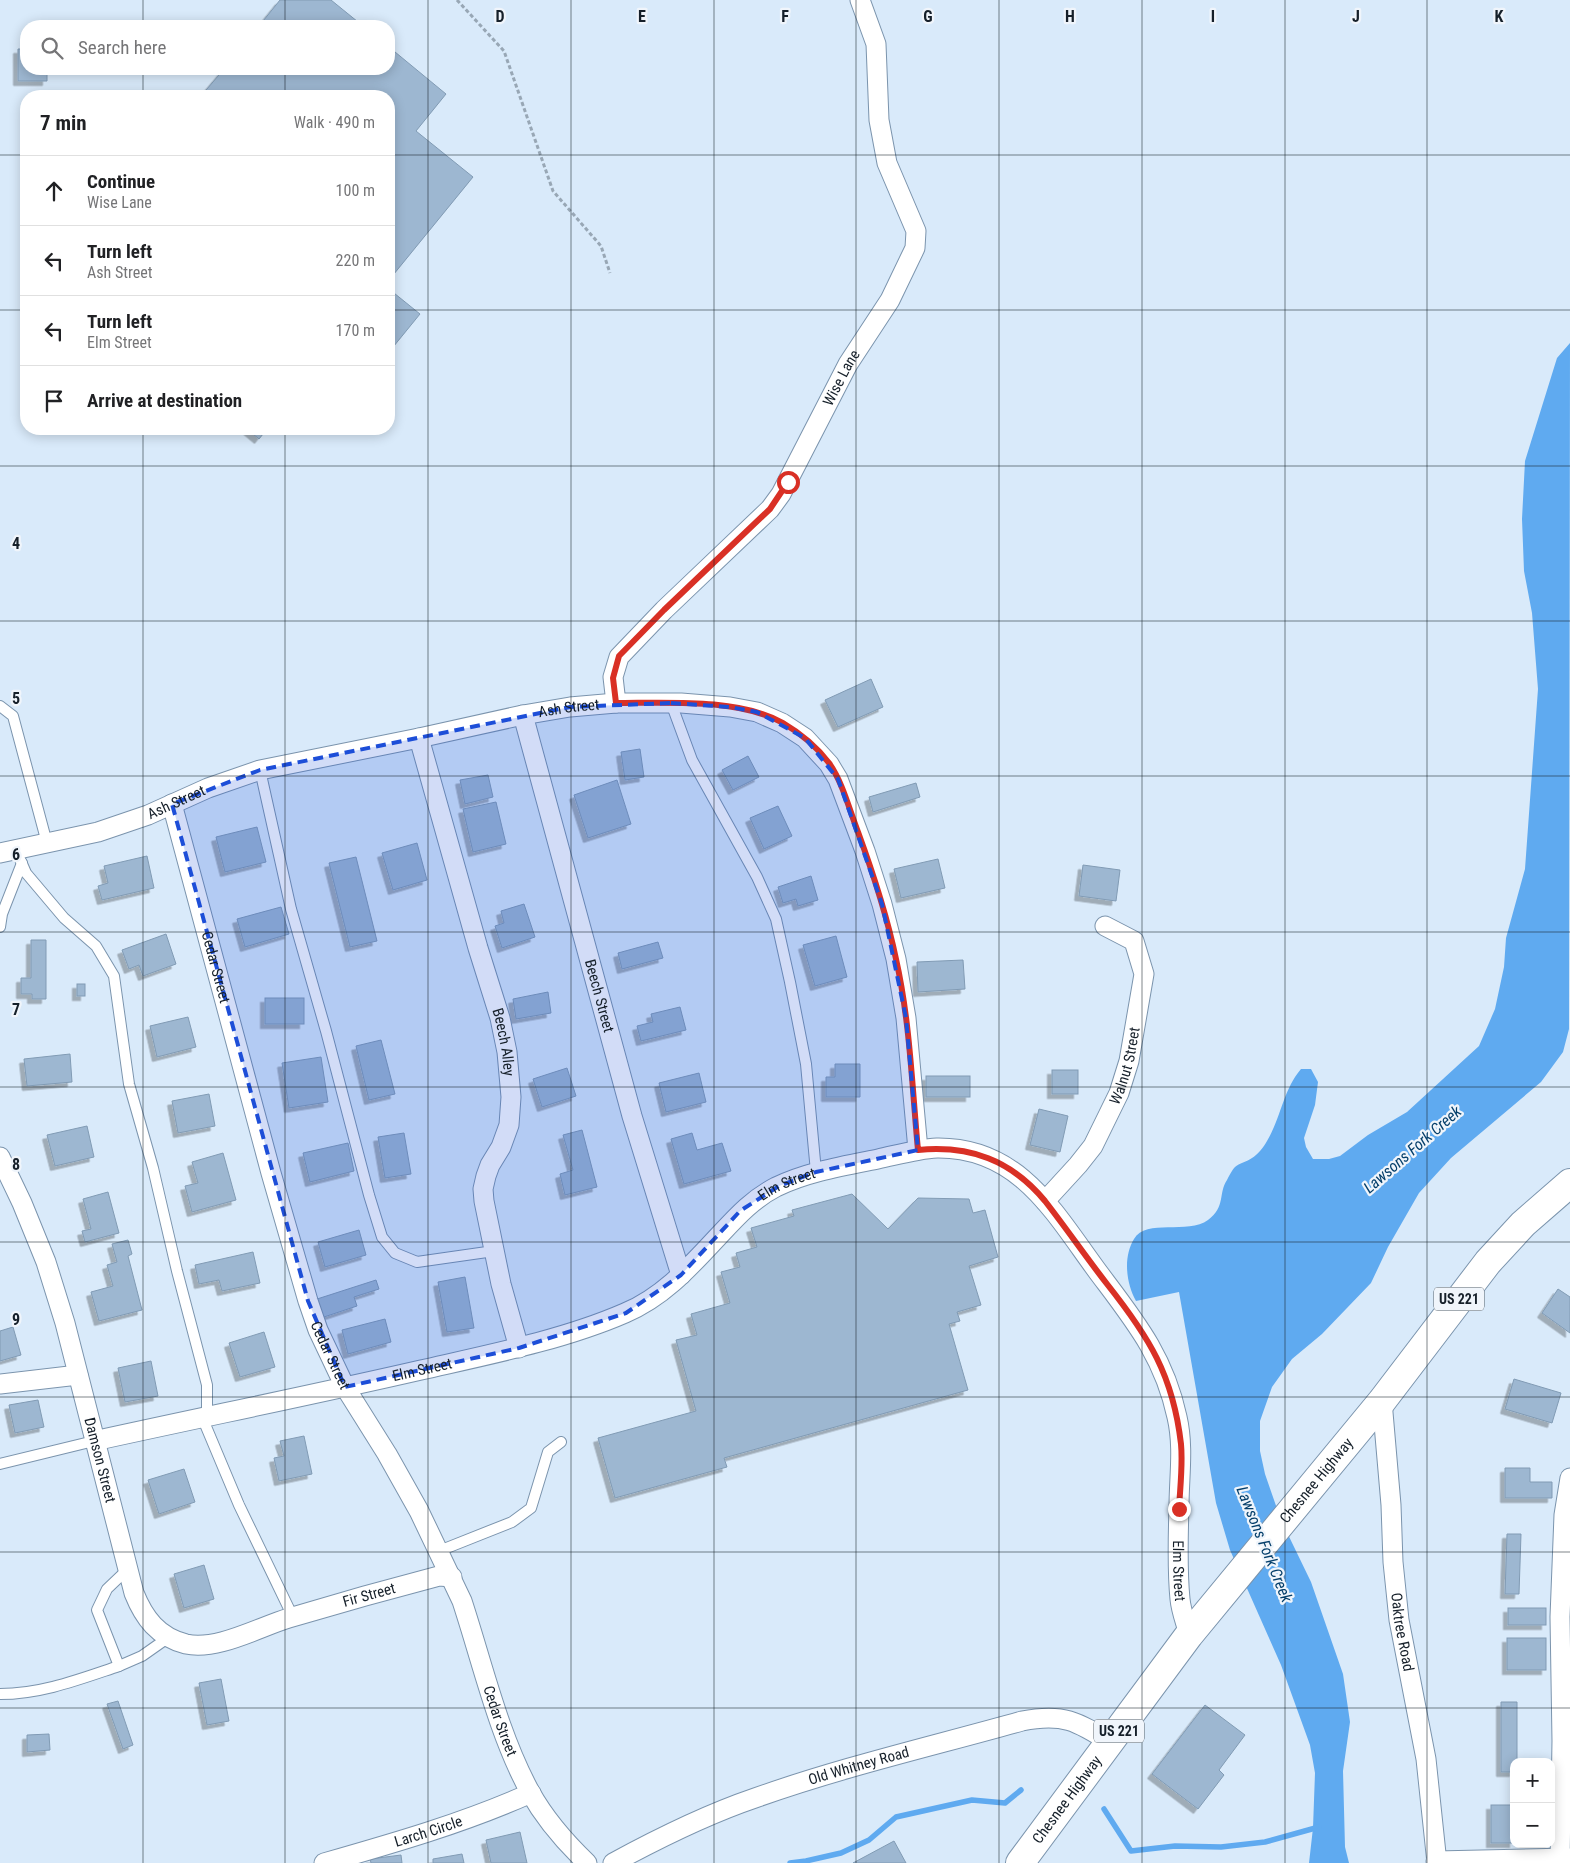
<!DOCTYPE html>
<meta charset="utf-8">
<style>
:root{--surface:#fff;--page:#f6f6f6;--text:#202124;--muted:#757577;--line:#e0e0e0}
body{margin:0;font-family:"Roboto Condensed",sans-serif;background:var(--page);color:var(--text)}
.controls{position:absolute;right:15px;bottom:15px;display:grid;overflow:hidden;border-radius:10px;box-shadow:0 2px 12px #0003}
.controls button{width:45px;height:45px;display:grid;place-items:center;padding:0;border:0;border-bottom:1px solid var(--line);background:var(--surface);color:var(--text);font:25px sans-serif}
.stop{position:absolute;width:15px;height:15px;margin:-11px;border:4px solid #d93025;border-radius:50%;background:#fff}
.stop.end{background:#d93025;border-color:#fff;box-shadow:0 1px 5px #0008}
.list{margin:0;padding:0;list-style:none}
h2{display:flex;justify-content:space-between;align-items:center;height:65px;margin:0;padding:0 20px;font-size:21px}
h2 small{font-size:16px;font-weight:400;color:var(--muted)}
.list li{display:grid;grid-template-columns:32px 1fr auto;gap:15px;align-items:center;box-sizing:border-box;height:70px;padding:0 20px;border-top:1px solid var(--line)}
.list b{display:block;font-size:19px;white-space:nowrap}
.list p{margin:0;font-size:16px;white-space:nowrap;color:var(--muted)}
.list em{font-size:16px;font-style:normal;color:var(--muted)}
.icon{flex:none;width:28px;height:28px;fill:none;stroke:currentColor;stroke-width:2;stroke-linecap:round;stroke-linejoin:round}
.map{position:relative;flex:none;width:1570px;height:1863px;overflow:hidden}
.search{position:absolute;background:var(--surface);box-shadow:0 2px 12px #0003;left:20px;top:20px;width:375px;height:55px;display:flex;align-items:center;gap:12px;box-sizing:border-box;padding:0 18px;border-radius:20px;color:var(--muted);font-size:19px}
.panel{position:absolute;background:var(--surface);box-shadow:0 2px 12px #0003;left:20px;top:90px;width:375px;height:345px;border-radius:20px}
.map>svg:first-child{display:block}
</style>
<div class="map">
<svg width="1570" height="1863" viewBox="0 0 1570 1863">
<defs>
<filter id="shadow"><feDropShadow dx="-4.5" dy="4.5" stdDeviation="0" flood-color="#0004"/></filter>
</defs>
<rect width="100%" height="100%" fill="#d9eafa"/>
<path fill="#5faaf0" d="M1570,343L1569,1029L1563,1052L1541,1082L1451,1158L1419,1193L1388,1247L1371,1283L1322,1334L1292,1359L1272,1387L1260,1421V1451L1265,1474L1281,1520L1311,1582L1343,1674L1350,1722L1343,1771L1345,1847L1349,1863H1309L1313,1828L1315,1773L1310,1745L1281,1665L1230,1550L1216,1503L1179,1292L1136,1301C1126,1283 1123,1257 1134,1239C1146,1218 1188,1235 1208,1220C1226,1207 1218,1193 1227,1180C1229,1176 1232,1170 1235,1167C1239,1163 1247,1162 1252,1158C1257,1155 1264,1147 1267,1141C1281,1118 1283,1090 1301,1069H1311L1318,1082L1315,1105L1304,1138L1306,1147L1313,1159H1329L1340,1156L1368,1135L1407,1112L1479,1046L1495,1009L1504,967L1506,938L1525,869L1538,689L1532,613L1524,571L1522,519L1525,461L1557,358Z"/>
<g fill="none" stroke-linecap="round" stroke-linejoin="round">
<g stroke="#5faaf0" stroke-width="5.5">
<polyline points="1104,1809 1131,1851 1175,1846 1221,1847 1265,1842 1319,1827"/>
<polyline points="790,1863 806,1861 841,1853 869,1840 896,1817 972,1800 1005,1803 1021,1790"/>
</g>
</g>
<g fill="#9db7d1" stroke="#819bb4" filter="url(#shadow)">
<polygon points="280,0 331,0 363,26 259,26"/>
<polygon points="389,47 446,94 416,131 473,177 389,280 389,96 201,96 224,69 389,69"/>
<polygon points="18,49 26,49 26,69 47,69 47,81 18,81"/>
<polygon points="389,289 420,314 389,352"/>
<polygon points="247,429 267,429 259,439"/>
<polygon points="871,679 883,707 838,727 825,700"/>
<polygon points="640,749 644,777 625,780 621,752"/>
<polygon points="748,756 759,777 733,790 722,770"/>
<polygon points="488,775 493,797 465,804 460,780"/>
<polygon points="617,780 631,824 588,838 574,795"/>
<polygon points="916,783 920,797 873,812 869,797"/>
<polygon points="496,802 506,844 473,852 463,809"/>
<polygon points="778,806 792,836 764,849 750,818"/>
<polygon points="257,827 266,862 225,872 216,837"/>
<polygon points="417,843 427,880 393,890 382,853"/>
<polygon points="147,856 154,888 102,900 98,886 108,883 104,866"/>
<polygon points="356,857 377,941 350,947 329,863"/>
<polygon points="938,859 945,888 901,898 894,869"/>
<polygon points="1083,865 1120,870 1116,901 1079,896"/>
<polygon points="811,876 818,900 798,906 796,899 783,903 778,887"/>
<polygon points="524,904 535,937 502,948 495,926 504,923 501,911"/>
<polygon points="281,907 289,934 245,947 237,919"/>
<polygon points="166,934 176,964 143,976 139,965 129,969 122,950"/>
<polygon points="836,936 847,977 815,986 803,945"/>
<polygon points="31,940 46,940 46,999 32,999 32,994 21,994 21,978 31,978"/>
<polygon points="658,942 663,958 622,969 618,953"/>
<polygon points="963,960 965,989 918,992 917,962"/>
<rect x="77" y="984" width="8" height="12"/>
<polygon points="548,992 551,1013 516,1019 513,999"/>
<rect x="265" y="998" width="39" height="26"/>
<polygon points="680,1007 686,1030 641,1041 637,1026 653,1022 651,1014"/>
<polygon points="188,1017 196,1047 157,1057 150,1026"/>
<polygon points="381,1040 395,1094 369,1100 356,1046"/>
<polygon points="70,1054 72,1082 27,1086 24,1059"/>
<polygon points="321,1057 328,1102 289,1108 282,1063"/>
<polygon points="835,1064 860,1064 860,1097 826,1097 826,1077 835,1077"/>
<polygon points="567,1068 576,1096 542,1107 533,1079"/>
<rect x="1052" y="1070" width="26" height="24"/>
<polygon points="699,1073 706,1102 666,1112 659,1083"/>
<rect x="926" y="1076" width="44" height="21"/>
<polygon points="209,1094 215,1126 178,1133 172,1101"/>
<polygon points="1039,1109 1068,1116 1060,1152 1030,1145"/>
<polygon points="87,1126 94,1157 55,1166 47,1135"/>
<polygon points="582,1130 597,1187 565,1195 560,1174 573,1170 563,1135"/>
<polygon points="404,1133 411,1174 385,1178 378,1137"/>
<polygon points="692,1133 697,1150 722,1143 731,1171 684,1184 671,1139"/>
<polygon points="348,1143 354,1171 310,1182 303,1153"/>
<polygon points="223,1153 236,1200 192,1212 185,1186 198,1183 192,1162"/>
<polygon points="108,1192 119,1233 85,1242 82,1231 91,1229 83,1199"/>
<polygon points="852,1194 888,1229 918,1198 969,1199 973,1213 985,1210 998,1257 969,1266 981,1305 957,1312 960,1321 949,1324 968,1390 724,1458 727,1467 615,1498 598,1438 696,1411 676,1340 697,1335 691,1314 730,1303 721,1272 740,1267 736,1253 757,1247 751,1228 794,1216 792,1210"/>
<polygon points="359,1230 366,1255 325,1267 318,1242"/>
<polygon points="128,1240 132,1254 128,1256 142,1310 99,1321 91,1292 113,1286 107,1265 117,1262 112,1244"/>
<polygon points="253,1252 260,1283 222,1291 219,1280 199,1284 195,1265"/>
<polygon points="465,1277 474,1328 447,1332 438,1282"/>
<polygon points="376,1280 379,1289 354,1297 357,1306 321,1318 314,1300"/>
<polygon points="1558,1289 1570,1297 1570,1333 1542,1313"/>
<polygon points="385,1319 391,1342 348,1354 342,1330"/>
<polygon points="13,1327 21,1355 0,1361 0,1331"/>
<polygon points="264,1332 275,1367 240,1377 229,1343"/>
<polygon points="151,1361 158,1396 125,1402 118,1368"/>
<polygon points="1514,1379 1561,1393 1552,1423 1505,1409"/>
<polygon points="38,1400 44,1427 15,1433 9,1405"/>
<polygon points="304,1436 312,1474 279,1481 274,1458 284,1456 280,1441"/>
<polygon points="1505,1468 1530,1468 1530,1482 1552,1482 1552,1498 1505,1498"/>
<polygon points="184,1469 195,1502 159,1514 148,1480"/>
<polygon points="1507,1534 1521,1534 1519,1594 1505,1594"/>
<polygon points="204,1565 214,1599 184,1608 174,1574"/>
<rect x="1508" y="1608" width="38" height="17"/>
<rect x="1507" y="1638" width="39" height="32"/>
<polygon points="221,1679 229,1721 207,1725 199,1683"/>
<polygon points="118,1701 133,1745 123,1749 107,1704"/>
<polygon points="1501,1702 1517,1702 1517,1762 1514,1762 1514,1772 1501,1772"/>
<polygon points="1205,1705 1245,1735 1219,1770 1224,1775 1198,1809 1152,1774"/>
<polygon points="49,1734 50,1750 27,1752 27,1735"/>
<rect x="1491" y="1805" width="23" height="38"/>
<polygon points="520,1832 527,1863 491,1863 486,1840"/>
<polygon points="894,1841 906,1863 853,1863"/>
<polygon points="462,1854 464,1863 433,1863 433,1859"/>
<polygon points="401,1855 402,1863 371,1863 370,1859"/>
</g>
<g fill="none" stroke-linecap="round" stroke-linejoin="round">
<g stroke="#7b94ad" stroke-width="12">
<g id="lane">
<polyline points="671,703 692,760 757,877 776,919 790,982 806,1064 816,1172"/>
<polyline points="0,706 13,716 47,843"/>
<polyline points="260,770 291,909 326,1031 369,1195 382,1237 395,1253 417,1262 494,1251"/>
<polyline points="16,850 26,873 64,918 96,946 114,976 129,1084 153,1168 177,1271 207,1385 207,1416"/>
<polyline points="0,927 2,914 22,863"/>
<polyline points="202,1417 239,1505 293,1617"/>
<polyline points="0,1464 94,1441"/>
<polyline points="439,1551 512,1522 531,1508 548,1452 561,1442"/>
<polyline points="128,1569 107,1589 97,1610 119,1666 142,1656 169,1637"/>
<path d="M0,1694C42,1694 80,1679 119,1666"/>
</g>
</g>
<g stroke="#7b94ad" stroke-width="21">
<g id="street">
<path id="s1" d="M616,703L613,677L619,657L664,610L770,509L781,494L848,364L890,300L915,248L916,231L887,163L879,120L876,44L860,0"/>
<path id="s2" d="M523,715L632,1116L681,1275"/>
<path id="s3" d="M419,738L478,948L500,1018L507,1052L511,1097L509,1125L501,1147L490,1165L486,1176L483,1189L484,1201L501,1284L519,1348"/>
<path id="s4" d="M172,804L271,1173L308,1301L318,1330L345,1387L387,1454L419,1511L462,1601C483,1665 498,1733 530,1792C545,1819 565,1842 587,1863"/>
<path id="s5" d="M0,853L98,832L148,815L208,788L260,770L419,738L523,715L570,707L616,703H681L730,707L757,712L782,723L805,738L829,764L838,779L865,851L882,904L896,959L906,1018L918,1150"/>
<path id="s6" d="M0,1157L22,1203L46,1262L65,1323L134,1593C144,1618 158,1637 186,1644C217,1651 259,1627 289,1618C339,1603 389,1589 439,1576L452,1577"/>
<path id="s7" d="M1045,1201L1078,1165L1093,1146L1119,1093L1129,1061L1144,974L1134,941L1105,926"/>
<polyline points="0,1384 78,1375"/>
<path id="s8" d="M1382,1401L1391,1505L1393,1562L1399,1620L1426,1759L1437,1863"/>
<path id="s9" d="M94,1441C203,1417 312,1395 421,1370C487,1355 563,1340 625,1313C661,1298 687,1270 713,1242C733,1221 749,1201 776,1187C807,1172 843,1166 878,1159C897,1155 917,1149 937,1148C1020,1147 1055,1214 1098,1272C1134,1320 1164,1356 1177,1417C1184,1447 1179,1477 1179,1507C1178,1537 1177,1569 1180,1599C1181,1611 1186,1623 1189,1635"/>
<polyline points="1436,1861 1570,1858"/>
<path id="s10" d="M324,1863C394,1843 464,1823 531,1793"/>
<path id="s11" d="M613,1863C659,1838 705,1815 755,1798C842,1767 933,1746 1022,1721C1063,1713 1077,1721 1111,1743"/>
<polyline points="1560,1863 1562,1741 1560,1617 1564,1515 1570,1478"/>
</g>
</g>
<g stroke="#7b94ad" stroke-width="30">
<g id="primary">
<path id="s12" d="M1020,1863L1189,1635L1382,1401L1488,1262L1523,1224L1570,1183"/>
</g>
</g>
<polyline stroke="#98a7b5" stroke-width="3" stroke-dasharray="4 2.5" stroke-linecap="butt" points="457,0 504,51 553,191 601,246 610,273"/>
<use href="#lane" stroke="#fff" stroke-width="10"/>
<use href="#street" stroke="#fff" stroke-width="19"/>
<use href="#primary" stroke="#fff" stroke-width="28"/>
</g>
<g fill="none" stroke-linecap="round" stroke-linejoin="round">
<path stroke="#d93025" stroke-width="6" d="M788,482L770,509L664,610L619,656L613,678L616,703C666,703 739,698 783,723C800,733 817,747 829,763C843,783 849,809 858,832C873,873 887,916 896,959C910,1021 912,1087 918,1150C970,1145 1011,1160 1045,1201C1066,1228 1086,1257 1107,1284C1149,1337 1173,1375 1181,1444C1183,1465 1180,1488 1179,1509"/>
</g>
<path fill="#1d4ed8" fill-opacity="0.2" stroke="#1d4ed8" stroke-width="4" stroke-dasharray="10 6" stroke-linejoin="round" d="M671,703L730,707L757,712L805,738L838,779L882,904L906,1018L918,1150L816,1172L779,1186L740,1211L681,1275L626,1313L519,1348L345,1387L308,1301L172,804L260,770L570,707Z"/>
<path fill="none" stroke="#16202a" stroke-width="1" stroke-opacity="0.55" d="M143,0V26M285,0V26M428,0V1863M571,0V1863M714,0V1863M856,0V1863M999,0V1863M1142,0V1863M1285,0V1863M1427,0V1863M143,69V96M285,69V96M0,155H26M389,155H1570M0,310H26M389,310H1570M143,429V1863M285,429V1863M0,466H1570M0,621H1570M0,776H1570M0,932H1570M0,1087H1570M0,1242H1570M0,1397H1570M0,1552H1570M0,1708H1570"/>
<g text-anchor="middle" stroke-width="4.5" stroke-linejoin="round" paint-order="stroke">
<g fill="#f0f5fb" stroke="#576069" stroke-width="1">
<rect x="1434" y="1287.5" width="50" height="23" rx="4"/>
<rect x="1094" y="1719.5" width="50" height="23" rx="4"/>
</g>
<g font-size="14" font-weight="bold" fill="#16202a">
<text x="1459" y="1304">US 221</text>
<text x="1119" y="1736">US 221</text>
</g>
<g font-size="15" fill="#16202a" stroke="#f0f5fb">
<text dy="5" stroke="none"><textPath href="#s1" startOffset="408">Wise Lane</textPath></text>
<text dy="5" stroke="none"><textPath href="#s5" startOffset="589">Ash Street</textPath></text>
<text dy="5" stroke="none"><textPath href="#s5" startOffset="184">Ash Street</textPath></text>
<text dy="5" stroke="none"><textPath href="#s4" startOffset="169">Cedar Street</textPath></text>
<text dy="5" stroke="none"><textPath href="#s2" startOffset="291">Beech Street</textPath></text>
<text dy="5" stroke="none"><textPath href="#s3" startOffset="316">Beech Alley</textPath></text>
<text dy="5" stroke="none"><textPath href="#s7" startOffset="160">Walnut Street</textPath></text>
<text dy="5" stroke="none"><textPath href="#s9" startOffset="756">Elm Street</textPath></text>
<text dy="5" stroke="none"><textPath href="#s4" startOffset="574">Cedar Street</textPath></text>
<text dy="5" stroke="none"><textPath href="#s9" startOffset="336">Elm Street</textPath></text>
<text dy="5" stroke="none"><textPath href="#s6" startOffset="320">Damson Street</textPath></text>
<text dy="5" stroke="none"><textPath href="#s12" startOffset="484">Chesnee Highway</textPath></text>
<text dy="5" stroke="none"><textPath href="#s9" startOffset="1445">Elm Street</textPath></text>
<text dy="5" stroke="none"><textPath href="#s6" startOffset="724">Fir Street</textPath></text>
<text dy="5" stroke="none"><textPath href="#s8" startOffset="232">Oaktree Road</textPath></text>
<text dy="5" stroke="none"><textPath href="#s4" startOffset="979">Cedar Street</textPath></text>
<text dy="5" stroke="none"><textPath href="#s11" startOffset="265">Old Whitney Road</textPath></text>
<text dy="5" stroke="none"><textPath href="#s12" startOffset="79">Chesnee Highway</textPath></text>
<text dy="5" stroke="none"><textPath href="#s10" startOffset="109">Larch Circle</textPath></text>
</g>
<g font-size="16" font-style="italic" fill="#053f6b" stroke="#f0f5fb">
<text transform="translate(1412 1149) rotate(-41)" y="6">Lawsons Fork Creek</text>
<text transform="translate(1265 1544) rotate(68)" y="6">Lawsons Fork Creek</text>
</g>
</g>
<g font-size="16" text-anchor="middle" font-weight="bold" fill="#16202a" stroke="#f0f5fb" stroke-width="4.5" stroke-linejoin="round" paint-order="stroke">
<text x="500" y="22">D</text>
<text x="642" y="22">E</text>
<text x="785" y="22">F</text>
<text x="928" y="22">G</text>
<text x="1070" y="22">H</text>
<text x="1213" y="22">I</text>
<text x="1356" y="22">J</text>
<text x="1499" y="22">K</text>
<text x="16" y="549">4</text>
<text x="16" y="704">5</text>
<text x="16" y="860">6</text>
<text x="16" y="1015">7</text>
<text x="16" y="1170">8</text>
<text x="16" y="1325">9</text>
</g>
</svg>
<div class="controls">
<button>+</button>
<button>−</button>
</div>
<div class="stop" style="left:788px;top:482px"></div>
<div class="stop end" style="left:1179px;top:1509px"></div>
<div class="search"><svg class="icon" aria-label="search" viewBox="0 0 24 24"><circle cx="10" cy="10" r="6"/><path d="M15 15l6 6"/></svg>Search here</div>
<section class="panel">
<h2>7 min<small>Walk · 490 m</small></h2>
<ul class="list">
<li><svg class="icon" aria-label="ahead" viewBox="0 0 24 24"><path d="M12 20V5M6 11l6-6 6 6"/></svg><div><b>Continue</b><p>Wise Lane</p></div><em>100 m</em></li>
<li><svg class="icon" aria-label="left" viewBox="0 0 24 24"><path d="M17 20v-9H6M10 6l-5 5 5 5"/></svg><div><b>Turn left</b><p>Ash Street</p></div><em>220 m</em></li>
<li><svg class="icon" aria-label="left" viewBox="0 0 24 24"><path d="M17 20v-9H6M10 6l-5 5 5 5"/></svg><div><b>Turn left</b><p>Elm Street</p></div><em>170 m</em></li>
<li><svg class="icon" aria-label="arrive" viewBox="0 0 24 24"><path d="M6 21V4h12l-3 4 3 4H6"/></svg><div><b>Arrive at destination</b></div></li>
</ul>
</section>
</div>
